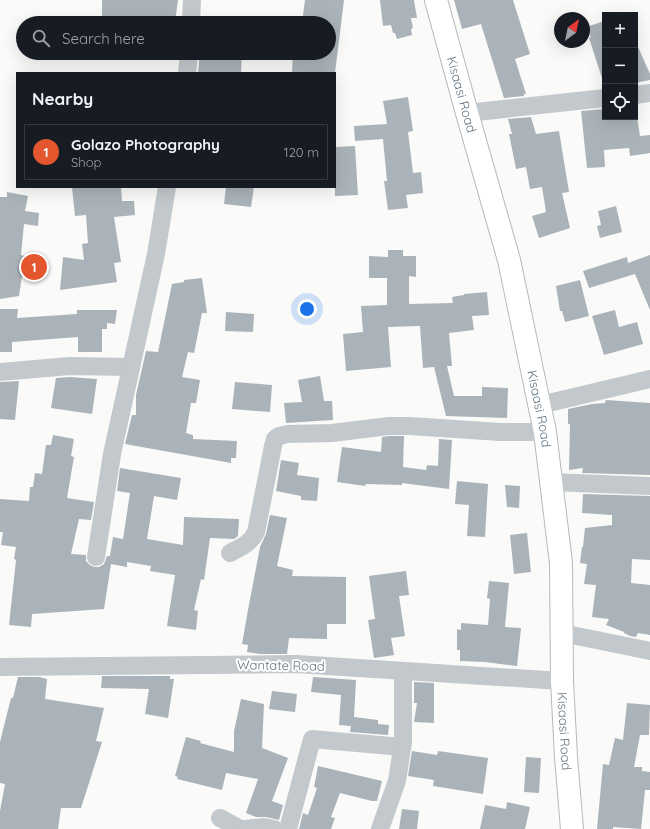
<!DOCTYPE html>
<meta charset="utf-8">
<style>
:root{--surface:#171b24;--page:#242831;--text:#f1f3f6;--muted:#9ea1a6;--line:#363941;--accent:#e4572e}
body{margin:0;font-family:Quicksand,sans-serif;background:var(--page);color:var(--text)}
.controls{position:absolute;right:12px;top:12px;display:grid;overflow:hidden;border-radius:0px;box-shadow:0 4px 16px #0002}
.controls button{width:36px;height:36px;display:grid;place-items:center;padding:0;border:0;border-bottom:1px solid var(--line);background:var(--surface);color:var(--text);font:20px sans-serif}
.compass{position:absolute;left:554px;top:12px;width:36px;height:36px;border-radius:50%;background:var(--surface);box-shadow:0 4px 16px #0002;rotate:33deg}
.you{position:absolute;left:307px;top:309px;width:14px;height:14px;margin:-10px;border:3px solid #fff;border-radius:50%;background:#1a73e8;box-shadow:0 0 0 6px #1a73e833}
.badge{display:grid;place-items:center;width:26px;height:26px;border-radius:50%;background:var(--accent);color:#fff;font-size:13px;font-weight:700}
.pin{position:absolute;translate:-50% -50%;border:2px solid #fff;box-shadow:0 1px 4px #0006}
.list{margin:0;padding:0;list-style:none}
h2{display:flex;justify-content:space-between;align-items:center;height:52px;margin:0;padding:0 16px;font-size:17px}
h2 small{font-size:13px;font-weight:400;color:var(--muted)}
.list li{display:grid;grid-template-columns:26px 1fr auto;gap:12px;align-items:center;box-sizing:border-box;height:56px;margin:0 8px 8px;padding:0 8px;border:1px solid var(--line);border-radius:0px}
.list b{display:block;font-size:15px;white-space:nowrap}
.list p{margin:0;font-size:13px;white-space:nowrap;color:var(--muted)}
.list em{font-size:13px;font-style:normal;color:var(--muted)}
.icon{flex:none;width:22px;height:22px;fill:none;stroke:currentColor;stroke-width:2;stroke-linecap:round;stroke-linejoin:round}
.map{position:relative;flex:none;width:650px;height:829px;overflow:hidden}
.search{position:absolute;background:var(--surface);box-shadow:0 4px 16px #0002;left:16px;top:16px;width:320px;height:44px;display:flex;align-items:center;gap:10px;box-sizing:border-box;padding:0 14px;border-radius:22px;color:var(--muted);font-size:15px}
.panel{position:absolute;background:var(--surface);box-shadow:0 4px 16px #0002;left:16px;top:72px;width:320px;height:116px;border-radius:0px}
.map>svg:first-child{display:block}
</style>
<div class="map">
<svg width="650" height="829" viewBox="0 0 650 829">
<rect width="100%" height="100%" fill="#fafaf8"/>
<g fill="#aab3b9">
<polygon points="102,0 178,0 175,22 147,20 147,23 102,23"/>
<polygon points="305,0 344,0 335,73 292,73 293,53 329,53 329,23 302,23"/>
<polygon points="380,0 414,0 417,18 411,18 413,28 411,29 412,35 397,39 395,33 393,33 391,25 383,26"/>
<polygon points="454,0 513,0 530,54 515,59 526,94 524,94 524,96 504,98 481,24 462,29"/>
<polygon points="605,21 605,78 602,78 589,38 591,37 586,27"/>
<polygon points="635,40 650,74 650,80 635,83"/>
<polygon points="200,53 242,53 241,73 198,73"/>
<polygon points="408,97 413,131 408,132 413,173 421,172 423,193 406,195 408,208 388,210 384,181 387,181 383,139 355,141 354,126 387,124 383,101"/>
<polygon points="604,109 605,117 637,117 640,136 650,135 650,153 630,156 629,148 604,150 605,167 587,168 581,111"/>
<polygon points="531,117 536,134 559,131 569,192 562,193 570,228 539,238 532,216 546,212 542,187 530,189 526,167 516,169 509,134 512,134 508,119"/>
<polygon points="355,146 358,195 335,196 335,147"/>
<polygon points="72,187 121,187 122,201 134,201 135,215 114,217 121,262 114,263 117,282 60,290 63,257 84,260 82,244 88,243 86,215 75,216"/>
<polygon points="226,187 254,187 251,207 224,204"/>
<polygon points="7,192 28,196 25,211 39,213 38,226 24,224 21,255 25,256 19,296 0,299 0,197 7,197"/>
<polygon points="616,206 622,232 600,238 597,226 601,225 598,211"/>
<polygon points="388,250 403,250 403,256 416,256 416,277 409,276 409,304 453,303 452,297 464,295 464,294 487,292 489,315 472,316 474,330 449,333 452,366 447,366 454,396 482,396 482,387 508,388 507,418 446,416 434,367 423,368 420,326 388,327 391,367 346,371 343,334 363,332 361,306 387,305 387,278 369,278 369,256 388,257"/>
<polygon points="650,255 650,310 635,274 589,288 583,271 627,257 628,263"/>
<polygon points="202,278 207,313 202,313 194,353 188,352 182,377 200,380 196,403 191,403 186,433 193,435 193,439 237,441 236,458 231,458 231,463 125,444 132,415 136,415 136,395 146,351 158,352 172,284 184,282 184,280"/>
<polygon points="580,280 589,316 565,322 562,311 560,311 556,286"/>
<polygon points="0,309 18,309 17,318 77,314 77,310 117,310 115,324 107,323 107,329 102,329 102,352 78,352 78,337 12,342 12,352 0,352"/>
<polygon points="615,310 619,327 637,322 643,344 604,355 592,316"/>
<polygon points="226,312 254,314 253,332 225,331"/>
<polygon points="320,376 324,401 332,401 333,420 286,423 284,403 302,402 298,380"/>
<polygon points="70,377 97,379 92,414 51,408 56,378"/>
<polygon points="19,381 15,420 0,419 0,382"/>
<polygon points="235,382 272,385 270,412 232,409"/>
<polygon points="606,400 650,403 650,475 582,473 583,468 569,470 570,424 568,424 568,409 592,404 605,403"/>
<polygon points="53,435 74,439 71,456 74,457 67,498 94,502 91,520 79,519 71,554 86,555 86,561 90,565 94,567 99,567 104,564 107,556 110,556 113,537 123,539 130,493 117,491 120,468 181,478 177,500 154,496 147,539 183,545 184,517 239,519 238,536 234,539 210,538 204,580 201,579 194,610 198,611 196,630 167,626 175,575 150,571 151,566 127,562 127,567 111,564 104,609 32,614 31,627 9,625 16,560 14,559 16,547 1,545 3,532 0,532 0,499 29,501 30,487 33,487 35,473 42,474 46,445 51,445"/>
<polygon points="390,436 404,436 403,467 426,470 427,465 438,466 439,439 452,440 449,489 402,483 402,485 366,484 365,486 337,482 342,447 381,452 382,437"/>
<polygon points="281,460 299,463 297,475 319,478 317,501 301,500 301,496 276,491"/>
<polygon points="457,481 488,484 485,537 467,536 469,505 455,504"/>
<polygon points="505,485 520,486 519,508 507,507"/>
<polygon points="583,494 650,496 650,560 632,559 631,583 650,585 650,635 638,633 636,637 630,636 624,633 624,632 606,625 609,619 592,617 596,585 584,584 587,564 580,563 582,547 583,547 585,528 612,525 612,515 582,513"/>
<polygon points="270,515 287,518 277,566 293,570 292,576 346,577 346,624 327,624 327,639 289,638 287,654 260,654 247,652 248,645 242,644 248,610 260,547 266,534"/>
<polygon points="527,533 531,572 514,574 510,535"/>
<polygon points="406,571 409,595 399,596 405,636 391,638 394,655 374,658 368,620 375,619 369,576"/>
<polygon points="489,581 509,583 505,627 521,628 517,666 485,662 460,661 460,650 457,650 457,629 461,630 461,623 488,625 490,599 487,598"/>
<polygon points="102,676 170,676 170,679 174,679 168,718 145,714 149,689 101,688"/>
<polygon points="18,677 39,677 47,679 45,699 104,708 96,741 102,742 81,808 61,808 58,829 0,829 0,811 5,784 0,783 0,742 11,698 13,698"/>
<polygon points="313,677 356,680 354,717 378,720 378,724 389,725 388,735 350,732 351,726 339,725 341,695 311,692"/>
<polygon points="414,682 434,683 434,723 414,722 417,703 414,703"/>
<polygon points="272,691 297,694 295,712 269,709"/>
<polygon points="241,699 264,704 262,748 288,758 272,801 283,805 279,820 266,817 256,817 246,813 258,779 226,773 222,790 177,779 178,777 175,776 186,737 201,741 200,743 234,752 234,731"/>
<polygon points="627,703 650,705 649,735 640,735 634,767 642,767 642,771 650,772 650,790 645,790 641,829 613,827 613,829 597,829 603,764 609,765 615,738 623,740"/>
<polygon points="412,751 437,755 438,751 488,758 483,794 433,786 434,780 408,776"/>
<polygon points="526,757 541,758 539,793 524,792"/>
<polygon points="318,766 382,781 377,801 372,801 340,793 331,817 335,818 331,829 299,829 303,813 308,815 317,788 314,787"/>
<polygon points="507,802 530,807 525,829 480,829 485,805 506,809"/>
<polygon points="402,809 419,811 417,829 399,829"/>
</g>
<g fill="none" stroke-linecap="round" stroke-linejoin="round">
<g stroke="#b3babf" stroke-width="24">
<g id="secondary">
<path id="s1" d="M436,0L467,113L509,260L545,432L561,563L562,681L566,757L572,829"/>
</g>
</g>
<g stroke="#c3c8cc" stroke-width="18">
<polyline points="191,23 192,0"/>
<polyline points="187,73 189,53"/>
<polyline points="635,95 650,93"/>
<polyline points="467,113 605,98"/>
<polyline points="0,372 70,366 130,367"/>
<polyline points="540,405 650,379"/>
<polyline points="551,482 650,486"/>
<path d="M230,553C241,547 250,544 256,532L273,446L275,439L279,436L288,434L332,433L389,426H410L500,432H545"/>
<polyline points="96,557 112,454 156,254 167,187"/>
<polyline points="562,633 650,651"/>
<polyline points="0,667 296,664 562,681"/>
<polyline points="220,818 240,829"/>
<polyline points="245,829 264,827 274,829"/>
<polyline points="288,829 312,739 402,747"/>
<polyline points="380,829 397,781 403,742 403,671"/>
</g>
<use href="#secondary" stroke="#fff" stroke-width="22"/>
</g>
<g text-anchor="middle" stroke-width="4" stroke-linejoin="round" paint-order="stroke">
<g font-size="13" fill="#657683" stroke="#fff">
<text dy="5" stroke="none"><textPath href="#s1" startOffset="98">Kisaasi Road</textPath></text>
<text dy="5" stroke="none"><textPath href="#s1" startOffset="422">Kisaasi Road</textPath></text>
<text transform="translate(281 665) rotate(1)" y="5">Wantate Road</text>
<text dy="5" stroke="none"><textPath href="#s1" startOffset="746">Kisaasi Road</textPath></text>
</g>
</g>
</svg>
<div class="controls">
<button>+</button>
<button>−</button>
<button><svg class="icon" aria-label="locate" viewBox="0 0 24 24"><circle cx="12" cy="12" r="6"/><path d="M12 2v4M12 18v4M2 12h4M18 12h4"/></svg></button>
</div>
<svg class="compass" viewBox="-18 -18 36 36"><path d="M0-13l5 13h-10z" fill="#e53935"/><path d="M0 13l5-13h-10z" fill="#9ea1a6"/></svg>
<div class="you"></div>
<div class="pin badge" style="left:34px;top:267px">1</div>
<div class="search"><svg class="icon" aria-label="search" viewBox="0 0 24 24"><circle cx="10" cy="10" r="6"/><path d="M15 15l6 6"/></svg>Search here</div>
<section class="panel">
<h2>Nearby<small></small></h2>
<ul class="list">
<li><span class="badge">1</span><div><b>Golazo Photography</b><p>Shop</p></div><em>120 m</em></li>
</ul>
</section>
</div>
